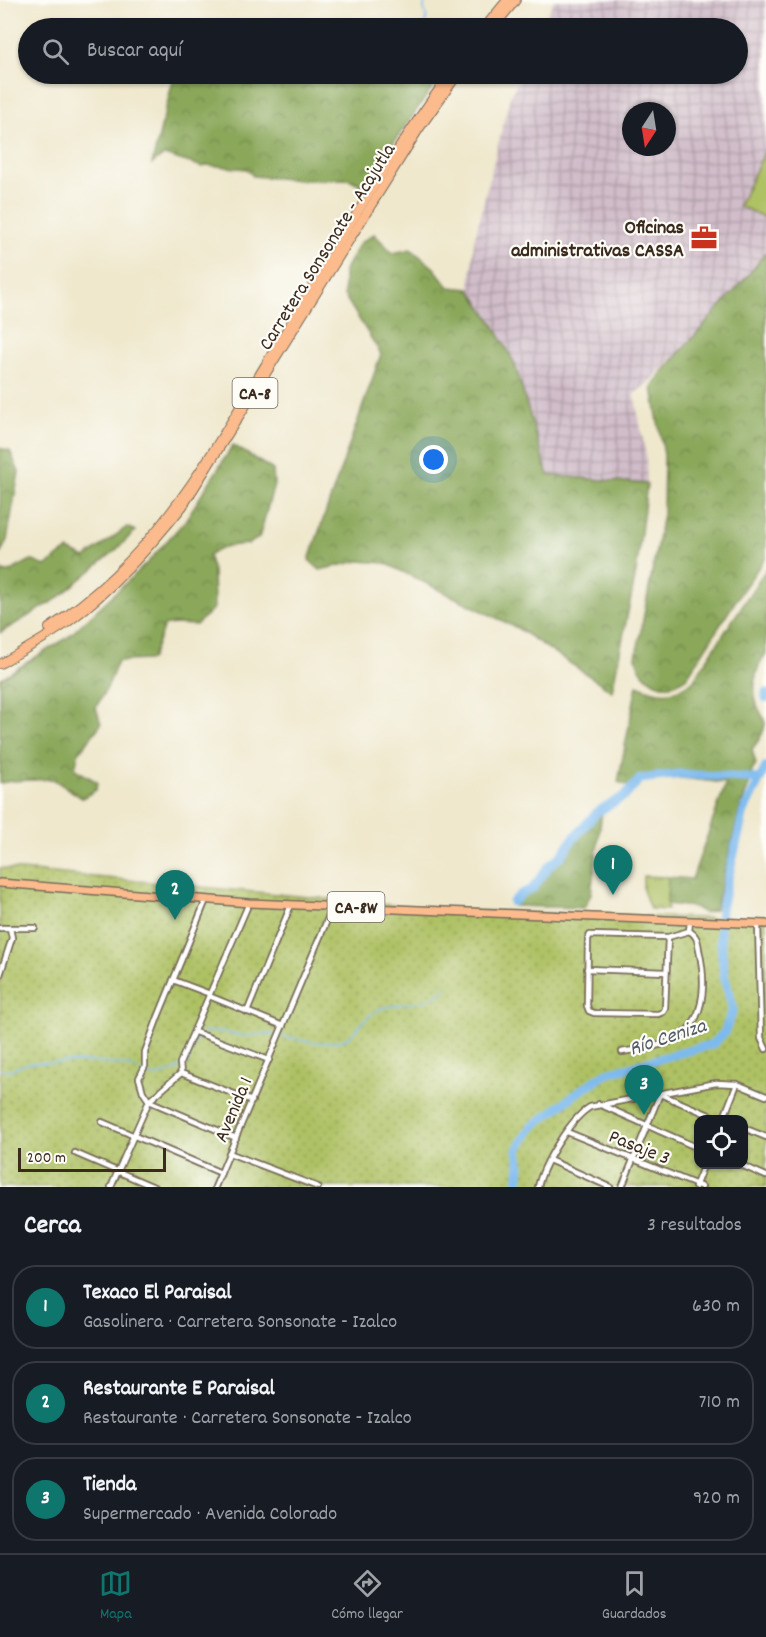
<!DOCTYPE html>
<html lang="es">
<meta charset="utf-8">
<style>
:root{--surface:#171b24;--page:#20242c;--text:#f1f3f6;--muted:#9ea1a6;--line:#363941;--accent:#0f766e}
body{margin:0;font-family:Dekko,sans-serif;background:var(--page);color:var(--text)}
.controls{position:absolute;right:18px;bottom:18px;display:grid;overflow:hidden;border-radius:12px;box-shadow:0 2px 4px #0004}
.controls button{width:54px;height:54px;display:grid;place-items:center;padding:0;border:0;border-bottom:2px solid var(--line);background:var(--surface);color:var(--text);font:30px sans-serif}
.compass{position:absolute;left:622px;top:102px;width:54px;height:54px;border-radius:50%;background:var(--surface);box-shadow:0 2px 4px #0004;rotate:192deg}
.scale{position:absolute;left:18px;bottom:15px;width:148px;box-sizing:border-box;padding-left:6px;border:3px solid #3b2a1e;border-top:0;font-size:16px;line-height:21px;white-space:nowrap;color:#3b2a1e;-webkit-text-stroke:4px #fdfcf7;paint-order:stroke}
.you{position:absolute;left:434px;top:460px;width:21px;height:21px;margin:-15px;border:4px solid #fff;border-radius:50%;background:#1a73e8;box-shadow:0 0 0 9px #1a73e833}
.badge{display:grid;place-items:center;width:39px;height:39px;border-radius:50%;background:var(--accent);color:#fff;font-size:20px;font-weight:700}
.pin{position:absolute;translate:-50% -50px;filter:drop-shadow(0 2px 3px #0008)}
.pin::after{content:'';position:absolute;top:32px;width:21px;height:18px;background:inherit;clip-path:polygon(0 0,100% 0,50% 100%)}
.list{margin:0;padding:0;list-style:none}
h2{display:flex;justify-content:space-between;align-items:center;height:78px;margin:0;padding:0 24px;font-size:26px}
h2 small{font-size:20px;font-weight:400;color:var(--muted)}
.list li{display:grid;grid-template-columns:39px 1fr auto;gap:18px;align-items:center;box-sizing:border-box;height:84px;margin:0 12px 12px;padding:0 12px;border:2px solid var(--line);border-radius:24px}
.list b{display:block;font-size:22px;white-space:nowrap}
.list p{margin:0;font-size:20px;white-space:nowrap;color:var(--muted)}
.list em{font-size:20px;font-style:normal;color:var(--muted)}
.icon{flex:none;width:33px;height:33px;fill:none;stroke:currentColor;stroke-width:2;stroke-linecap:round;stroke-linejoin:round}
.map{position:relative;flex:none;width:766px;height:1187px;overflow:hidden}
.search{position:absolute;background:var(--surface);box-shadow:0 2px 4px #0004;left:18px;right:18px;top:18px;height:66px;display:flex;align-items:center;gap:15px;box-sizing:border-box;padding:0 21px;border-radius:33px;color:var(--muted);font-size:22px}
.sheet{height:366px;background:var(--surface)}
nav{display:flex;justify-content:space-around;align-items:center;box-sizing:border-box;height:84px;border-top:2px solid var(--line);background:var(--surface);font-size:16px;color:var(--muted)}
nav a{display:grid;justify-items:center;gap:3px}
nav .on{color:var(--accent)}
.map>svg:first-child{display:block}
</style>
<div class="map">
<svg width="766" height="1187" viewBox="0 0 766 1187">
<defs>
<pattern id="industrial-grid" width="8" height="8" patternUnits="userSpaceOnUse" patternTransform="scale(1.5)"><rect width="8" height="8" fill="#d1bdca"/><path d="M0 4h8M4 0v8" fill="none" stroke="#ab9aa3"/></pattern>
<pattern id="grass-tufts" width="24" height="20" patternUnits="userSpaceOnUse" patternTransform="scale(1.5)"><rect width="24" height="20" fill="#aec164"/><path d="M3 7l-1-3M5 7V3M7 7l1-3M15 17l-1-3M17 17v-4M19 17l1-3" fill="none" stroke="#8f9d52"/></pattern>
<pattern id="forest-crowns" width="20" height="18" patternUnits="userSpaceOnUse" patternTransform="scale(1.5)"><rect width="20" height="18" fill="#8aa75a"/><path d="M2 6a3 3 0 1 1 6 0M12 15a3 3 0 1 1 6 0" fill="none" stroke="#72884a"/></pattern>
<pattern id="park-dots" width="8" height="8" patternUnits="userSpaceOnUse" patternTransform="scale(1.5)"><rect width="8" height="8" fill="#aec164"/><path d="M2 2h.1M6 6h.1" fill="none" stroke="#8f9d52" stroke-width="1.8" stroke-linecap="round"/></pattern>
</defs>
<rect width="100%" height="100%" fill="#fdfcf7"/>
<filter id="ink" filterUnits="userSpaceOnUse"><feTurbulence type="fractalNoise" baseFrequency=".0167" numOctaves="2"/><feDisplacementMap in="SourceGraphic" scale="12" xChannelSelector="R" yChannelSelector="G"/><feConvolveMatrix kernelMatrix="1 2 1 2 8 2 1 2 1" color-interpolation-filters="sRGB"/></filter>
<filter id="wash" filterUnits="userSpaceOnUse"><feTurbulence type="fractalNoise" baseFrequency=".008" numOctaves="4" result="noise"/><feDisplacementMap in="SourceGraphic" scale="24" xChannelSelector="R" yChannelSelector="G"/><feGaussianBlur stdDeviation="1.35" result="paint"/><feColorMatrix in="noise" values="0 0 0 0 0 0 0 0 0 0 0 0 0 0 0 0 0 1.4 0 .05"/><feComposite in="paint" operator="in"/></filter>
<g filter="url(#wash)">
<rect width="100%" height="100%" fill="#efe8cd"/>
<path fill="url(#industrial-grid)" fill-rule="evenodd" d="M554,0H766V252L751,272L683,349L646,385L634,394L646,455L647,484L548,475L514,362L492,322L470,289L474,241L510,97L521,74H738V28H541ZM631,111H667V147H631Z"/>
<polygon fill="url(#grass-tufts)" stroke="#747641" stroke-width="1.5" points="643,876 668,877 667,910 650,909 643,890"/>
<g fill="url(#forest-crowns)" stroke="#62683c" stroke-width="1.5">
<polygon points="183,74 426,74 435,84 363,186 349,179 301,180 253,176 247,169 207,165 203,167 164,155 152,164 173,80"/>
<polygon points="374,234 393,253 411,249 434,268 449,287 470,289 492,322 514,362 548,475 647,484 636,573 612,691 517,628 385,563 359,561 320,570 309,560 381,354 344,295 344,271 360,243"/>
<path d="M766,252V557L742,591L687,677C684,679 679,683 675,684C656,690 639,674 636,657L663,514L664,455L652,388L660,375L751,272Z"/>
<polygon points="233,445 273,470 274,485 259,538 248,544 227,546 208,555 213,571 214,608 196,625 174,624 164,626 151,660 118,661 107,688 96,707 101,724 78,754 75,769 97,782 96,790 82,798 53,779 12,781 0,783 0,679 67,638 147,563 185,521"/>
<polygon points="0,448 10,451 19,472 7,540 0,555"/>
<path d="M127,527L135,531L117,549L57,599L0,633V568L2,571L9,572L31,560L45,566C54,561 60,554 69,550L85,558Z"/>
<path d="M766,569V654C755,667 752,689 757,705C759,711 764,717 765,723C765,733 758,742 752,749L756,764L752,770L749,785L741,806L715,910L704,913L694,907L667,904L668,877L692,879L726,783L681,778L641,781L635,788L618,782L637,685C660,695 673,696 693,681Z"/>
<polygon points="602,812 591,894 584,908 515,906 522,896 534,890 551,866 563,856 572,841"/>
</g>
<path fill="url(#park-dots)" stroke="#747641" stroke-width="1.5" fill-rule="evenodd" d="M0,868L445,910L766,920V1187H0ZM698,1120H744V1164H698Z"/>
<polygon fill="#aec164" stroke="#747641" stroke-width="1.5" points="766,149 766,218 739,206"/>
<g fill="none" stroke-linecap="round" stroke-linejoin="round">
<g stroke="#7bbaef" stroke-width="1.5">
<polyline points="425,23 427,17 424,9 425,0"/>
<path d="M203,1033C215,1029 231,1034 244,1036C252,1037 259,1033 267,1034C290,1037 316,1046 340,1041C356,1038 363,1014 383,1008C407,1001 428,1008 447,986"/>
<polyline points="0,1070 7,1071 29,1063 88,1062 126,1065 153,1077 172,1072 188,1063 192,1048 199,1037"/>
</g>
<g stroke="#7bbaef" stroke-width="9">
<polyline points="766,693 766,698"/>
<polyline points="513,902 521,894 532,889 550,865 562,855 572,840 597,812 626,795 640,779 680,774 760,779"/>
<polyline points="518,1187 520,1164 518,1150 522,1142 532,1127 581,1090 607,1073 713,1044 724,1033 733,1010 724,974 720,932 721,908 744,811 766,767"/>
</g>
</g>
</g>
<g filter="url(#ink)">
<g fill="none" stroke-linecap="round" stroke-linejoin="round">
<g stroke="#7a6c5b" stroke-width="8">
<g id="street">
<polyline points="206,900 158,1017 145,1052 145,1066 139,1078 143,1092 149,1101 236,1138"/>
<polyline points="758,924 761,1038 766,1049"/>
<polyline points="0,928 35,928"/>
<polyline points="668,937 665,1009 663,1012 658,1014 594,1013 589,1011 587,1006 588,939 590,935 668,937 689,931 690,922"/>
<polyline points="587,969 666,972"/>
<polyline points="0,975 12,938 10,928"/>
<polyline points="173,980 210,994"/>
<polyline points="209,996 283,1026"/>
<polyline points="247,1012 291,905"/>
<polyline points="195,1032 269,1060"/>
<path d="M622,1052C642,1048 668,1047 684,1033C707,1014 705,976 699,950C698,942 697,935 689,931"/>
<polyline points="181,1073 252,1101"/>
<polyline points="599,1104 698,1148"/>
<polyline points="723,1120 737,1084"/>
<polyline points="102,1122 221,1173"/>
<polyline points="744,1128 766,1137"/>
<polyline points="567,1132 702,1187"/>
<polyline points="75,1153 154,1187"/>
<polyline points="229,1153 318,1187"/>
<polyline points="549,1160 610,1187"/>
<polyline points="739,1164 766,1176"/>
<polyline points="111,1187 149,1101 181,1073 180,1063 249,903"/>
<polyline points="215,1187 333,906"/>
<path d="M538,1187C543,1164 570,1119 590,1107L716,1083L737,1084L766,1096"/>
<polyline points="622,1187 660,1094 721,1120"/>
<polyline points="695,1187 704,1164"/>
</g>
</g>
<g stroke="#7a6c5b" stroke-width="10">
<polyline id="primary" points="0,883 249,903 766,924"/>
</g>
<g stroke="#7a6c5b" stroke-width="10">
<g id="highway">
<polyline points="484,28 507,0"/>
<polyline points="493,28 516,0"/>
<path d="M49,628C94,598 138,556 170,513C210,461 241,404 275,349C331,256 386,161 450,74"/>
<path d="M0,664C22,651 46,638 67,623C111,591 149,548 183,506L419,129L458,74"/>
</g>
</g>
<use href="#street" stroke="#fff" stroke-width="4.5"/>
<use href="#primary" stroke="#fbbb8c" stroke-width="7"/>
<use href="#highway" stroke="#fbbb8c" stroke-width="8"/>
</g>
</g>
<defs>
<g id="office-bare" transform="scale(2.07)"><path d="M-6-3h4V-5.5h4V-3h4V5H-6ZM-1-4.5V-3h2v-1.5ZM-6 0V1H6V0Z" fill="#c8321e" stroke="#fdfcf7" stroke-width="2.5" paint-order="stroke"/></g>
</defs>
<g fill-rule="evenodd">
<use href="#office-bare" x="704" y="238"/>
</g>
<g text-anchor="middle" stroke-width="4.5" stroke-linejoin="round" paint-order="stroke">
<g fill="#fdfcf7" stroke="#75695f" stroke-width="1.5">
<rect x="232.5" y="378" width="45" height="30" rx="4.5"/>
<rect x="327.5" y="892" width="57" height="30" rx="4.5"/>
</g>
<g font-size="18" font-weight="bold" fill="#3b2a1e">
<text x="255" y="399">CA-8</text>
<text x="356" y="913">CA-8W</text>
</g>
<g font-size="20" font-weight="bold" fill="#3b2a1e" stroke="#fdfcf7" text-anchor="end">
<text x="684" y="233">Oficinas<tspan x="684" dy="23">administrativas CASSA</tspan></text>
</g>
<g font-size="20" fill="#3b2a1e" stroke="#fdfcf7">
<text transform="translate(326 246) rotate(-58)" y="7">Carretera Sonsonate - Acajutla</text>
<text transform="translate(232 1109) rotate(-67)" y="7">Avenida 1</text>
<text transform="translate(640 1146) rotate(22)" y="7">Pasaje 3</text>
</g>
<g font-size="21" font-style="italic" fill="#515c67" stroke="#fdfcf7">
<text transform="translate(667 1036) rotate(-18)" y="7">Río Ceniza</text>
</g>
</g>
</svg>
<div class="controls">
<button><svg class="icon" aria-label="locate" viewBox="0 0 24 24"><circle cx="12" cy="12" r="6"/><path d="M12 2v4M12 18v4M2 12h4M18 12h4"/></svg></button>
</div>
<svg class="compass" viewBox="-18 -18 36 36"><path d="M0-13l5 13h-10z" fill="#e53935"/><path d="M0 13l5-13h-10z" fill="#9ea1a6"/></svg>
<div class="scale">200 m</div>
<div class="you"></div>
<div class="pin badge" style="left:613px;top:895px">1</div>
<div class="pin badge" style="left:175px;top:920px">2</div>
<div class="pin badge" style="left:644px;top:1115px">3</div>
<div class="search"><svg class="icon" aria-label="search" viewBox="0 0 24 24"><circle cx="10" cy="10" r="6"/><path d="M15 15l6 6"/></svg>Buscar aquí</div>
</div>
<section class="sheet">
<h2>Cerca<small>3 resultados</small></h2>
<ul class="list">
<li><span class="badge">1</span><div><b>Texaco El Paraisal</b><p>Gasolinera · Carretera Sonsonate - Izalco</p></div><em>630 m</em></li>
<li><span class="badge">2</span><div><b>Restaurante E Paraisal</b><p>Restaurante · Carretera Sonsonate - Izalco</p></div><em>710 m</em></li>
<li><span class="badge">3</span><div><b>Tienda</b><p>Supermercado · Avenida Colorado</p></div><em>920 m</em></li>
</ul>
</section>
<nav>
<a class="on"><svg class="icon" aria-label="map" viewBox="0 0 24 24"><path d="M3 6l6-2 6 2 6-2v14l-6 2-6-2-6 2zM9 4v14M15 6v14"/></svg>Mapa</a>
<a><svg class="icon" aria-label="directions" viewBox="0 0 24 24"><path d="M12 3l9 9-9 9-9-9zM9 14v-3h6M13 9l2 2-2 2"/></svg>Cómo llegar</a>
<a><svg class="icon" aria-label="saved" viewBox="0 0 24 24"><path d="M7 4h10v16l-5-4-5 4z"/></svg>Guardados</a>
</nav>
